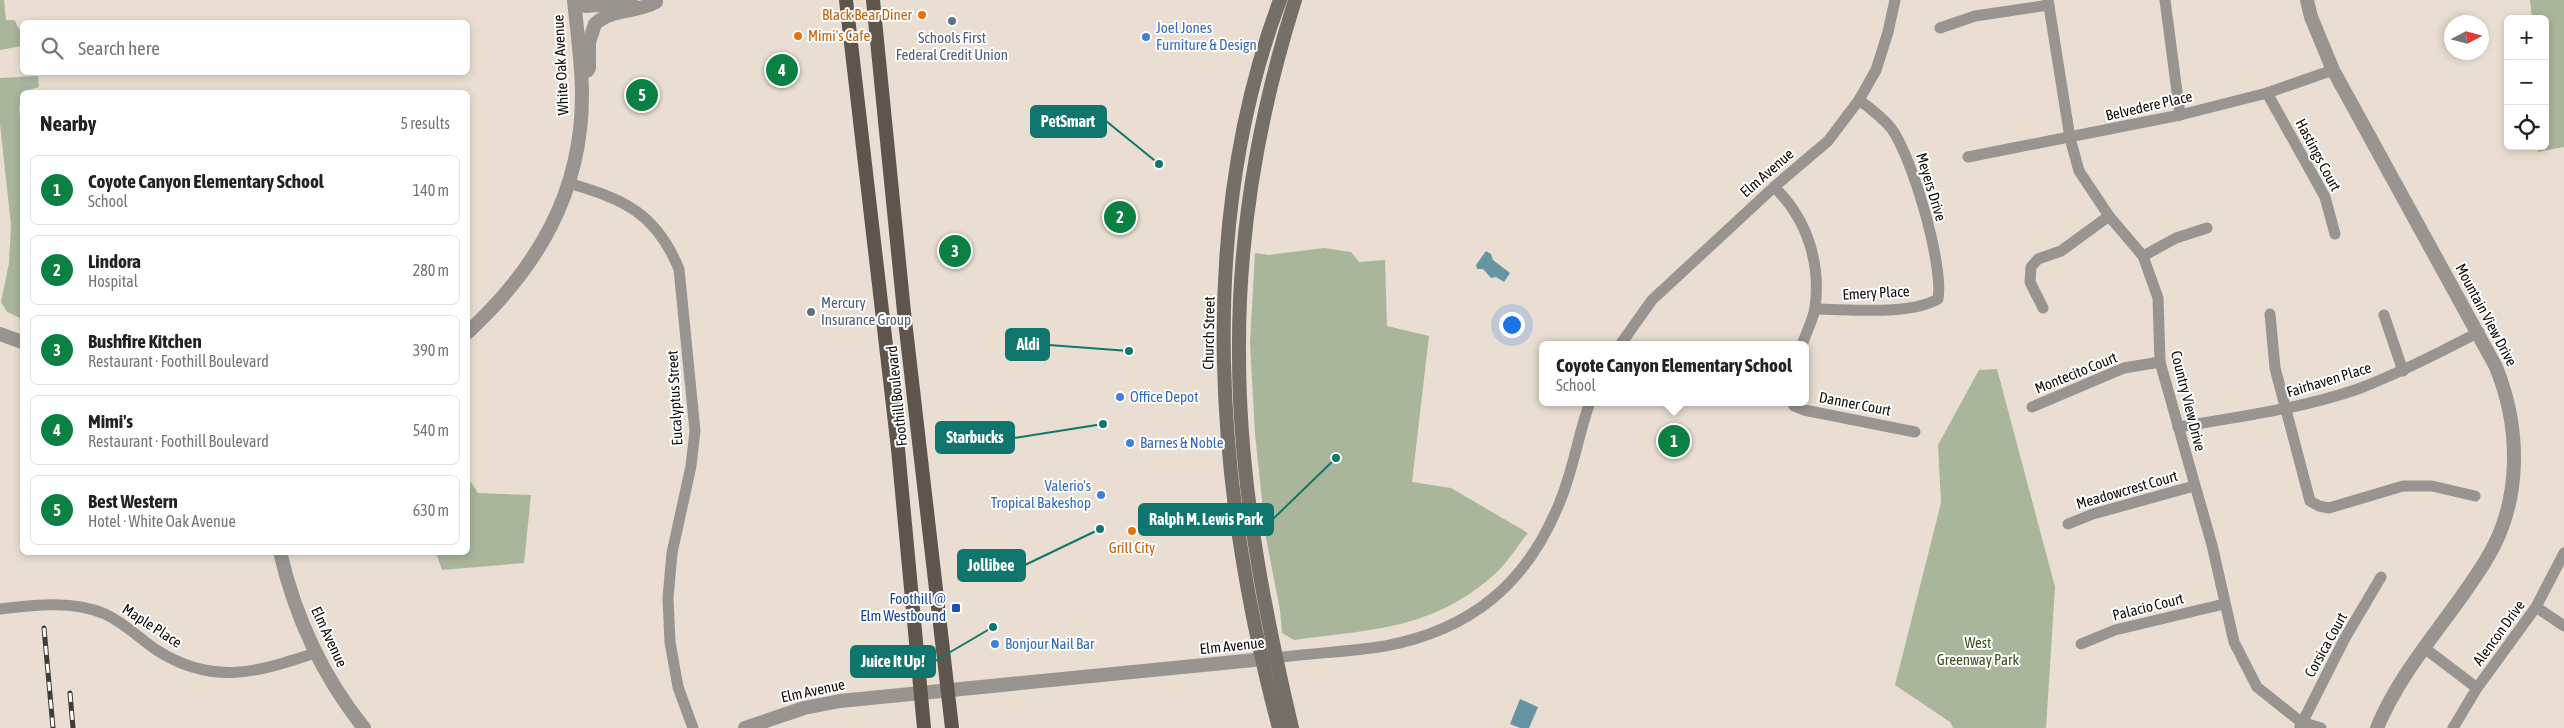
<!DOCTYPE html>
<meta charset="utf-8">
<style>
:root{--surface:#fff;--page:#f2f2f2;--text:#222;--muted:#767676;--line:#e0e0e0;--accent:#0b8043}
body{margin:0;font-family:"Asap Condensed",sans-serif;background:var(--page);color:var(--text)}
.controls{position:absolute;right:15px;top:15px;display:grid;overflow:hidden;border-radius:8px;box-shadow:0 2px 8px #0003}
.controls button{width:45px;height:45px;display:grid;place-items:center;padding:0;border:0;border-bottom:1px solid var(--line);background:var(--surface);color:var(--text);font:25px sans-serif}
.compass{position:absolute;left:2444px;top:15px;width:45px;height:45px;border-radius:50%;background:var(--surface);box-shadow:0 2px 8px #0003;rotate:84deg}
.you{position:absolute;left:1511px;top:324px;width:18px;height:18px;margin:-12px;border:4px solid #fff;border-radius:50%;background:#1a73e8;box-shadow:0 0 0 8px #1a73e833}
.badge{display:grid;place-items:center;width:32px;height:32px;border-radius:50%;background:var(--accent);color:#fff;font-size:16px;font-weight:700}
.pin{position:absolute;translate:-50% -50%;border:2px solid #fff;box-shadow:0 1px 5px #0006}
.popup{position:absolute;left:1539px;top:341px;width:270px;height:65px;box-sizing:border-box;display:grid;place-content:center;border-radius:8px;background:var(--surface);filter:drop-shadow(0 1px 4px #0005);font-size:16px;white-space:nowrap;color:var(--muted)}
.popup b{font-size:19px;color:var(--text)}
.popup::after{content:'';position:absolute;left:50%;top:100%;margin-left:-10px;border:10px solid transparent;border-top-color:var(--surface)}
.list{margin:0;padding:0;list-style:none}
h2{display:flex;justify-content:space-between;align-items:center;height:65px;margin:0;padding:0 20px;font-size:21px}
h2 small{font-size:16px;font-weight:400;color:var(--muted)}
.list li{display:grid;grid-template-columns:32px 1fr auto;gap:15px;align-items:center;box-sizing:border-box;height:70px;margin:0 10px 10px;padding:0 10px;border:1px solid var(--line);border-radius:8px}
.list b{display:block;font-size:19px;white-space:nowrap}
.list p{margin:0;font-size:16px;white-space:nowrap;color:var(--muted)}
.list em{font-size:16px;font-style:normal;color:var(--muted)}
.icon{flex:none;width:28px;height:28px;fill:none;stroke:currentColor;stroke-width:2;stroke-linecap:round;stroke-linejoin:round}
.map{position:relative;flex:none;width:2564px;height:728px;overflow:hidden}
.search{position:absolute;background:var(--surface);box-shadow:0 2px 8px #0003;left:20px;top:20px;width:450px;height:55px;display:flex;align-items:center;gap:12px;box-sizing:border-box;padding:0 18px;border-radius:8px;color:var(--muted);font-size:19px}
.panel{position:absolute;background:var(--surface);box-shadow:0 2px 8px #0003;left:20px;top:90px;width:450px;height:465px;border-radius:8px}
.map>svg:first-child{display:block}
</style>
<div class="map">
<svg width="2564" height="728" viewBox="0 0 2564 728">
<rect width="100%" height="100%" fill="#e9ded1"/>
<g fill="#a9b69b">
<polygon points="0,0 4,0 6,20 15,20 17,26 22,32 22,46 0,50"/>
<polygon points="2530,0 2564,0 2564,147 2538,152 2539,146 2545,146 2545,19 2532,19"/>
<polygon points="38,76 39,87 22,92 22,105 19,106 22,145 22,319 7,312 1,302 9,263 11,225 0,124 0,78"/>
<path d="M1324,248L1351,252L1359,262L1385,260L1387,326L1429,336L1412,482L1451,488L1528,533C1518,545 1509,560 1497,572C1434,630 1373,629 1294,640L1282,633L1280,610L1266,538L1255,434L1250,343L1255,253L1269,255Z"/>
<polygon points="1997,369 2055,587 2046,728 1953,728 1950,722 1895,685 1941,503 1938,445 1979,370"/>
<polygon points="471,482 478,493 531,495 524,563 442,570 436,553 468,552 468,484"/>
</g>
<g fill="#6794a2">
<polygon points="1486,251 1491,254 1493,260 1510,273 1504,282 1496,277 1491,278 1483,269 1477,269 1476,265"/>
<polygon points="1520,699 1538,707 1529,728 1520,728 1510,724"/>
</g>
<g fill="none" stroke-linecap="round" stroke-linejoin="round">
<g stroke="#99948f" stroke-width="11">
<polyline points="2048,0 2070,138 2079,171 2109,216 2143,256 2158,298 2160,362 2212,545 2234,642 2257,687 2301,722 2321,728"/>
<polyline points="2165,0 2180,115"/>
<polyline points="1940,28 1975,16 2049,5"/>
<polyline points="2267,93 2325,197 2335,234"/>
<polyline points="1968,157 2180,115 2267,93 2333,70"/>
<path d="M568,183C624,199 656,213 679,269L695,431L691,466L672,553L668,598L670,642L678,687L693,728"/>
<path d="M1774,187C1807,218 1821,263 1815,308C1813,320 1806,333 1802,345"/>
<polyline points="2143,256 2176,238 2207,228"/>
<polyline points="2043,308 2030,282 2031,267 2038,259 2061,251 2109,216"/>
<path d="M1815,309C1849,309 1908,316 1938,299C1944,265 1912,156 1891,128C1882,117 1870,108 1859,100"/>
<polyline points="2270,314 2275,368 2310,501 2319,506 2329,508 2403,486 2432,486 2475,496"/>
<polyline points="2384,315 2403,371"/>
<polyline points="1620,345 1652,300 1774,187 1828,141 1859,100 1876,70 1888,32 1895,0"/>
<polyline points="1792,402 1794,406 1804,410 1915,432"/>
<polyline points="2032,407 2124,368 2160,362"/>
<path d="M2178,427C2238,417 2300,409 2358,389C2400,373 2439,353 2479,332"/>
<polyline points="2068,524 2093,514 2194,486"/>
<polyline points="2536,607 2564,626"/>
<path d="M0,609C34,605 73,600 105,614C125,623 140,639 158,651C214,686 258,672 315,653"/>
<polyline points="2081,644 2115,630 2224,604"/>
<polyline points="2423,647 2477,688"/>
<path d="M1275,658C1311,653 1349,652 1385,646C1470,630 1526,585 1559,504C1573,472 1578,435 1590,402"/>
<polyline points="2300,727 2345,638 2381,577"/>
<polyline points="2453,728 2477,688 2536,607 2564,553"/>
</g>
<g stroke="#99948f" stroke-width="14">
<path d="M2307,0L2311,17L2333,70L2496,367C2521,429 2522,502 2486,560C2451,618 2403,665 2377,728"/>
<polyline points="575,3 586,6 631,2"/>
<path d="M587,71L589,68V42L595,24C612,8 637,13 656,2"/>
<path d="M468,332C537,268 582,193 582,95C582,64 577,31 574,0"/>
<polyline points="0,334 22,342"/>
<path d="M280,552C295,616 323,677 364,728"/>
<polyline points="745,728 804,708 840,701 1274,658"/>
</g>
<g stroke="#766f68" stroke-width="14">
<path d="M1279,728C1217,495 1194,230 1280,0"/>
<path d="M1292,728C1263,606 1239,480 1239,354C1238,233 1259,114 1295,0"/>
</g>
<g stroke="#5e554d" stroke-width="14">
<polyline points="846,0 898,449 924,728"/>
<polyline points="873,0 904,312 952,728"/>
</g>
<g stroke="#413c36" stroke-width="5">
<g id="rail">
<polyline points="44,628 53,728"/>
<polyline points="70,693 73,728"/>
</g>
</g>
<use href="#rail" stroke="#fff" stroke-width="3" stroke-dasharray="9" stroke-linecap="butt"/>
</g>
<g fill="#e8710a" stroke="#fff" stroke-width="2">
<circle cx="922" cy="15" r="5"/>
<circle cx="798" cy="36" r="5"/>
<circle cx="1132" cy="531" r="5"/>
</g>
<g fill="#5c6f8a" stroke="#fff" stroke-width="2">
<circle cx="952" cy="21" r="5"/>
<circle cx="811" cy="312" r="5"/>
</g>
<g fill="#3f7fe0" stroke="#fff" stroke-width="2">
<circle cx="1146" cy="37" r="5"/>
<circle cx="1120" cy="397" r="5"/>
<circle cx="1130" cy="443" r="5"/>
<circle cx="1101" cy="495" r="5"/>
<circle cx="995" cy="644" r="5"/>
</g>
<rect fill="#1a4fb4" stroke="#fff" stroke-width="2" x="951" y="603" width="10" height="10" rx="2.5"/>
<g text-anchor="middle" stroke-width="4" stroke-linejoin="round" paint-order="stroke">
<g font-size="15" fill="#c56008" stroke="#fff" text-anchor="end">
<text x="912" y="20">Black Bear Diner</text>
<text x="808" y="41" text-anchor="start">Mimi's Cafe</text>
<text x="1132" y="553" text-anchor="middle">Grill City</text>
</g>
<g font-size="15" fill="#366cbe" stroke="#fff" text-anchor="start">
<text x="1156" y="33">Joel Jones<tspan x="1156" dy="17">Furniture &amp; Design</tspan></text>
<text x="1130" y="402">Office Depot</text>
<text x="1140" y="448">Barnes &amp; Noble</text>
<text x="1091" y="491" text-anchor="end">Valerio's<tspan x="1091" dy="17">Tropical Bakeshop</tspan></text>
<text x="1005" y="649">Bonjour Nail Bar</text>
</g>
<g font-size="15" fill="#4e5e75" stroke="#fff">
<text x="952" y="43">Schools First<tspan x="952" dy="17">Federal Credit Union</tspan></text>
<text x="821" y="308" text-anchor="start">Mercury<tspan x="821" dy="17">Insurance Group</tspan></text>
</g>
<g font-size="15" fill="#110d09" stroke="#fff">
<text transform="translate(561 65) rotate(-93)" y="5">White Oak Avenue</text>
<text transform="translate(2149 106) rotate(-13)" y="5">Belvedere Place</text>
<text transform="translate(2318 155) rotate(62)" y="5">Hastings Court</text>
<text transform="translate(1767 173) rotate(-41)" y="5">Elm Avenue</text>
<text transform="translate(1931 187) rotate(73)" y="5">Meyers Drive</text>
<text transform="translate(1876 293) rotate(-3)" y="5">Emery Place</text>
<text transform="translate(2486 315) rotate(62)" y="5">Mountain View Drive</text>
<text transform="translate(1209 333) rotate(-89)" y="5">Church Street</text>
<text transform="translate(2076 373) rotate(-22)" y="5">Montecito Court</text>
<text transform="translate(2329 380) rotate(-17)" y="5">Fairhaven Place</text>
<text transform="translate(897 396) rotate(-96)" y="5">Foothill Boulevard</text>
<text transform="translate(675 398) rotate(-93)" y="5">Eucalyptus Street</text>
<text transform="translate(2188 401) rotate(76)" y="5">Country View Drive</text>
<text transform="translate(1855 404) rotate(11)" y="5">Danner Court</text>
<text transform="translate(2127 490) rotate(-16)" y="5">Meadowcrest Court</text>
<text transform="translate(2148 607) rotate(-14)" y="5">Palacio Court</text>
<text transform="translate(152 626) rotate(33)" y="5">Maple Place</text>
<text transform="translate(2499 633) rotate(-54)" y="5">Alencon Drive</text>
<text transform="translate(329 637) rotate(65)" y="5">Elm Avenue</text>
<text transform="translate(2326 645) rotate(-61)" y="5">Corsica Court</text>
<text transform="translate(1232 646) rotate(-6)" y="5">Elm Avenue</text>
<text transform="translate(813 691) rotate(-12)" y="5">Elm Avenue</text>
</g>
<g font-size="15" fill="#164399" stroke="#fff" text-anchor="end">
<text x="946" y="604">Foothill @<tspan x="946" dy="17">Elm Westbound</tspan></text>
</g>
<g font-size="15" fill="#3a5019" stroke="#fff">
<text x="1978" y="648">West<tspan x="1978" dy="17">Greenway Park</tspan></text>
</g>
</g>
<path fill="none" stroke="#0f766e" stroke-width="2" d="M1159 164L1106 121M1129 351L1049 345M1103 424L1014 438M1336 458L1273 519M1100 529L1025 565M993 627L935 661"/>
<g fill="#0f766e" stroke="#fff" stroke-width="2">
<circle cx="1159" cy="164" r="5"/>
<circle cx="1129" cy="351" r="5"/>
<circle cx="1103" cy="424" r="5"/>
<circle cx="1336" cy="458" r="5"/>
<circle cx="1100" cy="529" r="5"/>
<circle cx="993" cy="627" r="5"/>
</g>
<g fill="#0f766e" stroke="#0f766e" stroke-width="2">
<rect x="1031" y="106" width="75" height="31" rx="5"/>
<rect x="1006" y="329" width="43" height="31" rx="5"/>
<rect x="936" y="422" width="78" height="31" rx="5"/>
<rect x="1139" y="504" width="134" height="31" rx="5"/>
<rect x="958" y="550" width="67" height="31" rx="5"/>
<rect x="851" y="646" width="84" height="31" rx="5"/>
</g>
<g font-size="16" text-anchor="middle" font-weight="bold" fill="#fff">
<text x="1068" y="127">PetSmart</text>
<text x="1028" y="350">Aldi</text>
<text x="975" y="443">Starbucks</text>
<text x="1206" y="525">Ralph M. Lewis Park</text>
<text x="991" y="571">Jollibee</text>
<text x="893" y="667">Juice It Up!</text>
</g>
</svg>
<div class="controls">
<button>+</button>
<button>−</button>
<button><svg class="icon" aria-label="locate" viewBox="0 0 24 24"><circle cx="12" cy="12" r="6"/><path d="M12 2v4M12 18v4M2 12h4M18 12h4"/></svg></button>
</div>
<svg class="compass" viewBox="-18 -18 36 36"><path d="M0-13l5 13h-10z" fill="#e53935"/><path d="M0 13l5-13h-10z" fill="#767676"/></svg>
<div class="you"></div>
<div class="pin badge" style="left:1674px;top:441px">1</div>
<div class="popup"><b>Coyote Canyon Elementary School</b>School</div>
<div class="pin badge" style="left:1120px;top:217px">2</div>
<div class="pin badge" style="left:955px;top:251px">3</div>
<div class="pin badge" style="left:782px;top:70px">4</div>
<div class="pin badge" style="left:642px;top:95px">5</div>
<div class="search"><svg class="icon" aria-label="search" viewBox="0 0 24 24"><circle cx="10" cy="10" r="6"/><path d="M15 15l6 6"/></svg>Search here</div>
<section class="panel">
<h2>Nearby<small>5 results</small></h2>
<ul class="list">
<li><span class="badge">1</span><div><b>Coyote Canyon Elementary School</b><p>School</p></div><em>140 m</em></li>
<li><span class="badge">2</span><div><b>Lindora</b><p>Hospital</p></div><em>280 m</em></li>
<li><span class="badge">3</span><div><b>Bushfire Kitchen</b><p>Restaurant · Foothill Boulevard</p></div><em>390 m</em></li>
<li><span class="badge">4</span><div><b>Mimi's</b><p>Restaurant · Foothill Boulevard</p></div><em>540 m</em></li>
<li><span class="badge">5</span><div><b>Best Western</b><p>Hotel · White Oak Avenue</p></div><em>630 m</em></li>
</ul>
</section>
</div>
